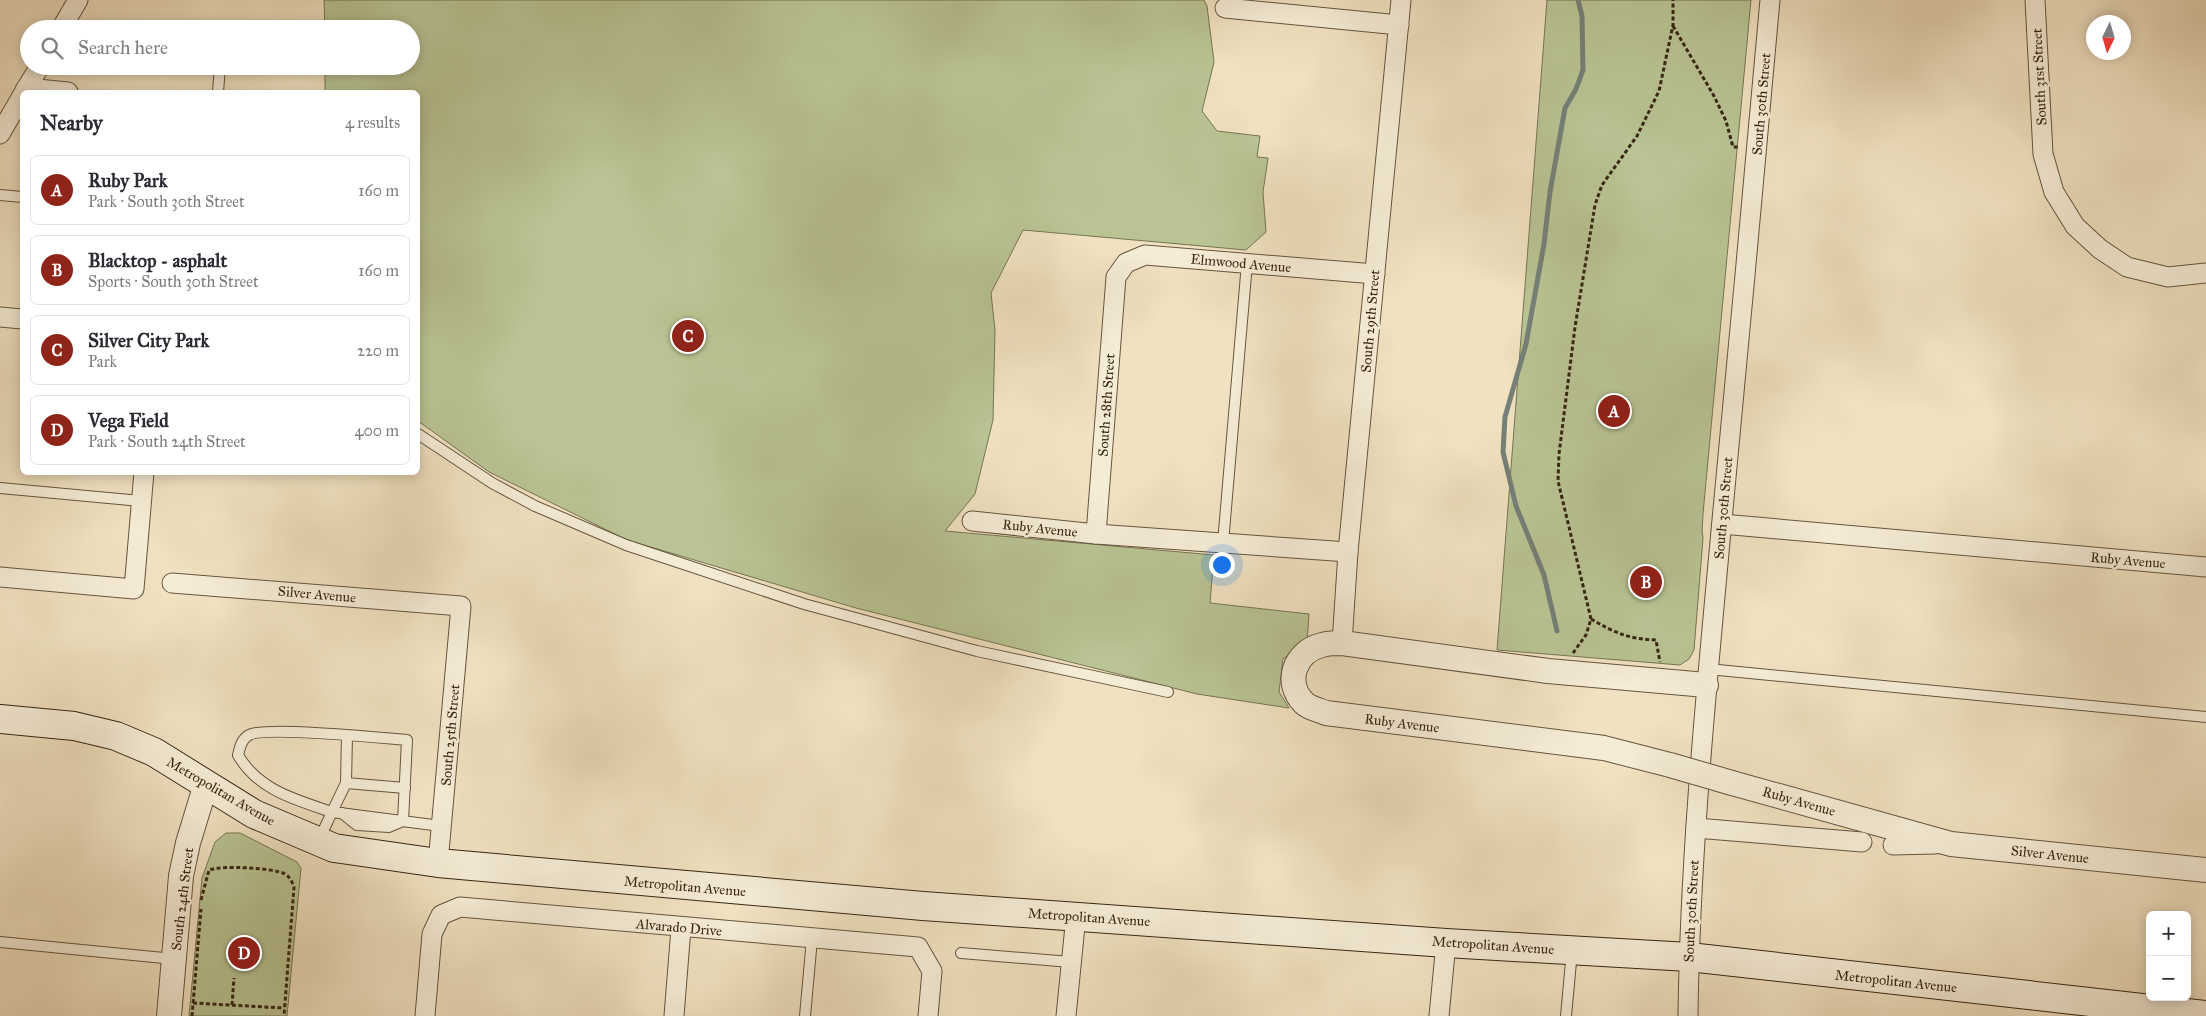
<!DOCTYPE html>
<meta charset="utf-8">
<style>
:root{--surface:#fff;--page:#f7f7f7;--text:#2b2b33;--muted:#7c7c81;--line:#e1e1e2;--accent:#8f2418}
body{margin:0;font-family:"IM FELL Great Primer",serif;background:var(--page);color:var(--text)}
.controls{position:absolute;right:15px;bottom:15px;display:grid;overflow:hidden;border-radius:8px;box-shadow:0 2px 12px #0003}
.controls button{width:45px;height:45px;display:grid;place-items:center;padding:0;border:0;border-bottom:1px solid var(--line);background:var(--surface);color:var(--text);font:25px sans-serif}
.compass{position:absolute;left:2086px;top:15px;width:45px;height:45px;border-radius:50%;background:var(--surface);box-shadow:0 2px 12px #0003;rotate:185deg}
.you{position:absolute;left:1221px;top:564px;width:18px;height:18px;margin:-12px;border:4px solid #fff;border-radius:50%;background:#1a73e8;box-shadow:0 0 0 8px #1a73e833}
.badge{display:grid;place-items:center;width:32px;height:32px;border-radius:50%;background:var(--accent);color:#fff;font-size:16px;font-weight:700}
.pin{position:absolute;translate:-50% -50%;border:2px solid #fff;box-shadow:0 1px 5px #0006}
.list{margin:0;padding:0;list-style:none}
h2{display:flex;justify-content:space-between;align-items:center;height:65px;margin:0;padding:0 20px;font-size:21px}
h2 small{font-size:16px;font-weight:400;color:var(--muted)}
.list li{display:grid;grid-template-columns:32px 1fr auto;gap:15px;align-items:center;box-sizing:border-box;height:70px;margin:0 10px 10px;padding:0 10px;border:1px solid var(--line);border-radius:8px}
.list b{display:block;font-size:19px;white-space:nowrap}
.list p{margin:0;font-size:16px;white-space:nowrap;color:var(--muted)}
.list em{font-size:16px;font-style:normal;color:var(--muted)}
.icon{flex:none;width:28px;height:28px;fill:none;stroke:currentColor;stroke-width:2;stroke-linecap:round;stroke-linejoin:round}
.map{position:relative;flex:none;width:2206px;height:1016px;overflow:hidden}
.search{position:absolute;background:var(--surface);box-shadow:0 2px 12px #0003;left:20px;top:20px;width:400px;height:55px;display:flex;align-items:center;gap:12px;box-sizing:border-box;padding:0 18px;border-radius:28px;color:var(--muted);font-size:19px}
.panel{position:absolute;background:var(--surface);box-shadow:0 2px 12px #0003;left:20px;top:90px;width:400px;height:385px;border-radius:8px}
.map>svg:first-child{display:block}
</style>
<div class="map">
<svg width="2206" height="1016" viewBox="0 0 2206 1016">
<rect width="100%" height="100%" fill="#f0e1c0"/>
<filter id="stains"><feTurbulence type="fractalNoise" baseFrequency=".004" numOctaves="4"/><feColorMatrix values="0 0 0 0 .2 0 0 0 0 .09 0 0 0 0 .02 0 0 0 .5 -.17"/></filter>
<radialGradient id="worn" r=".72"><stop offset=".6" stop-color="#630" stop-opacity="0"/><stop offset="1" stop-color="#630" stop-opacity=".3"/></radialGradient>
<g fill="#b9c393" stroke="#787453">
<polygon points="324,0 1204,0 1207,6 1214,62 1202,111 1217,131 1260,136 1257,157 1268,158 1263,192 1266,232 1246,250 1023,230 991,293 995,330 993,420 975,494 945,531 1214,555 1210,603 1309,614 1307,644 1283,659 1279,692 1289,708 1197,694 856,608 627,540 489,472 418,421 418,92 325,92 325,66 411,66 411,29 325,29"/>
<polygon points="1547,0 1751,0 1703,514 1702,531 1703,538 1694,650 1689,659 1680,665 1497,650"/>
<polygon points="226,833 240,833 248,837 297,862 301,868 287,1016 189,1016 202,878 215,842"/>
</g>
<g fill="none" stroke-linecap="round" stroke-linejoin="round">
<polyline stroke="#758077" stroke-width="5" points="1557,631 1544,575 1516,506 1503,452 1505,417 1526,344 1544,244 1550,192 1565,108 1576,89 1583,70 1582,16 1578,0"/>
<g stroke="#66553e" stroke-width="12">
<g id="service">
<polyline points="218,92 220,66"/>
<polyline points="0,195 22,197"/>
<polyline points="418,434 492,483 535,506 626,545 804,604 977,651 1168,692"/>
<polyline points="0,488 141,501"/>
<polyline points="1223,543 1247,263"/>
<polyline points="1708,669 2206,717"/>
<polyline points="346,783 405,788"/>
<path d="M342,813L357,825L389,827L403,821L407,740C382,738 264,726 249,735C241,740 240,747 238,755C258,790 296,800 332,812L346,783L347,736"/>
<polyline points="319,840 332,812 441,826"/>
<polyline points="0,942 174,959"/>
<polyline points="961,953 1071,962"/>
<polyline points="805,1016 812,939"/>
<polyline points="1566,1016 1572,951"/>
</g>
</g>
<g stroke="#66553e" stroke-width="21">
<g id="minor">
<polyline points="2035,0 2043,154 2054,192 2075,226 2100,249 2127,267 2168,277 2206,273"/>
<polyline points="1225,8 1399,25"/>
<polyline points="61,29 78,0"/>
<polyline points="27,88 68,92"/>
<polyline points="24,92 40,66"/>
<polyline points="0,134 22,96"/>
<polyline points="0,317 22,319"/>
<polyline points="972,521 1096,534 1348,552"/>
<polyline points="1722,524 2206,567"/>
<polyline points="1096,534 1116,277 1126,263 1145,255 1375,274"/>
<polyline points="0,577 134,589 144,472"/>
<polyline points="172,583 461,606 438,863"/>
<polyline points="1342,643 1348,552 1401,0"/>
<polyline points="1696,828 1862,842"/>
<polyline points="1893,845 1935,844"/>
<polyline points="425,1016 432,934 441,915 460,907 918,947 932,971 928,1016"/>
<polyline points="674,1016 681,928"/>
<polyline points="1066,1016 1076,916"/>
<polyline points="1439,1016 1446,943"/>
<path d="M1688,1016C1690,850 1707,685 1722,520C1739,347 1754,173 1770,0"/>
</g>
</g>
<g stroke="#66553e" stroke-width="26">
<g id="tertiary">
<path d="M1670,765L1604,748L1326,713C1319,710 1309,708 1304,703C1284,683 1294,652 1322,645C1328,643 1335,643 1342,643L1548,671L1706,685"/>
<polyline points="1732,783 1951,844 2206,870"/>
<polyline points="169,1016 181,876 188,843 206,784"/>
</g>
</g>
<g stroke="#382613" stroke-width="30">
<polyline id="secondary" points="0,719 74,726 116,736 154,752 254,814 334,848 438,863 923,906 1446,943 1689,957 2206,1015"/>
</g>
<g stroke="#382613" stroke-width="3" stroke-dasharray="4 2.5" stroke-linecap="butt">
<polyline points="1673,26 1714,96 1726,121 1733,147 1738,147"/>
<path d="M1591,619C1615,633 1629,639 1656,640L1660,662"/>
<polyline points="1573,653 1586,635 1591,619 1558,481 1559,454 1575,327 1595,205 1602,185 1637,136 1659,91 1673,25 1673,0"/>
<path d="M201,900L209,870C221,865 275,868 285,874C290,877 292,882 294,887L284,1016"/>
<polyline points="193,1003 284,1008"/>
<polyline points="232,1005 234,978"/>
<polyline points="192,1016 201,909"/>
</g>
<use href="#service" stroke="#f5ecd6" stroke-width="10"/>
<use href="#minor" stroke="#f5ecd6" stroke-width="19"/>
<use href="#tertiary" stroke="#f5ecd6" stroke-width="24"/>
<use href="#secondary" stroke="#f5ecd6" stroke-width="28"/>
<g stroke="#66553e" stroke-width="26" stroke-linecap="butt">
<polyline id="tertiary-bridge" points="1670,765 1732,783"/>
</g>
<use href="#tertiary-bridge" stroke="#f5ecd6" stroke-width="24"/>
</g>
<g text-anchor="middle" stroke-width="5" stroke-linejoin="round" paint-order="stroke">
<g font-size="14" fill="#382613" stroke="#f5ecd6">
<text transform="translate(2039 77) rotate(-93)" y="5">South 31st Street</text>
<text transform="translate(1761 104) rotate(-85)" y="5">South 30th Street</text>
<text transform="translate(1241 263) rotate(5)" y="5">Elmwood Avenue</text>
<text transform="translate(1370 321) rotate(-85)" y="5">South 29th Street</text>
<text transform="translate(1106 405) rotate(-86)" y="5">South 28th Street</text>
<text transform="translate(1723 508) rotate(-85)" y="5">South 30th Street</text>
<text transform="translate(1040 528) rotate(6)" y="5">Ruby Avenue</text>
<text transform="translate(2128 560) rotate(5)" y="5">Ruby Avenue</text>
<text transform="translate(317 594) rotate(5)" y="5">Silver Avenue</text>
<text transform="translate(1402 723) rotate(7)" y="5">Ruby Avenue</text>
<text transform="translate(450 735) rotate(-85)" y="5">South 25th Street</text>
<text transform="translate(221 791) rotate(30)" y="5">Metropolitan Avenue</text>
<text transform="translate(1799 801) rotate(16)" y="5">Ruby Avenue</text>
<text transform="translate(2050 854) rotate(6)" y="5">Silver Avenue</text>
<text transform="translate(685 886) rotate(5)" y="5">Metropolitan Avenue</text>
<text transform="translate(182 899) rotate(-83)" y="5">South 24th Street</text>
<text transform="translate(1691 911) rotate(-87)" y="5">South 30th Street</text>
<text transform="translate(1089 917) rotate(4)" y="5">Metropolitan Avenue</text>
<text transform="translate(679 927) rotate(5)" y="5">Alvarado Drive</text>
<text transform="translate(1493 945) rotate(4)" y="5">Metropolitan Avenue</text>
<text transform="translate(1896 981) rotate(6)" y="5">Metropolitan Avenue</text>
</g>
</g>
<rect width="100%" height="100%" filter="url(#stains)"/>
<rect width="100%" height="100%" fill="url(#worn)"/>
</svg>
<div class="controls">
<button>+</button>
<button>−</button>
</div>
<svg class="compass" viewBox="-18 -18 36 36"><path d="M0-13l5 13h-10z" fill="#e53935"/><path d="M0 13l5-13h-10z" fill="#7c7c81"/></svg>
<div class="you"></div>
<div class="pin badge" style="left:1614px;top:411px">A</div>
<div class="pin badge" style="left:1646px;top:582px">B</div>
<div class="pin badge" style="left:688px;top:336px">C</div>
<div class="pin badge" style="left:244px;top:953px">D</div>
<div class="search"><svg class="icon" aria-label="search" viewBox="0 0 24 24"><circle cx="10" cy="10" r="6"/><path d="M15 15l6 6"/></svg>Search here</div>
<section class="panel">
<h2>Nearby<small>4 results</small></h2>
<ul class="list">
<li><span class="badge">A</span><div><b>Ruby Park</b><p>Park · South 30th Street</p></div><em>160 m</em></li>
<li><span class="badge">B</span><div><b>Blacktop - asphalt</b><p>Sports · South 30th Street</p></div><em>160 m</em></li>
<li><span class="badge">C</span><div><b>Silver City Park</b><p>Park</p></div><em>220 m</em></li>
<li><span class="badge">D</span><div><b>Vega Field</b><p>Park · South 24th Street</p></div><em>400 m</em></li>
</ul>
</section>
</div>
